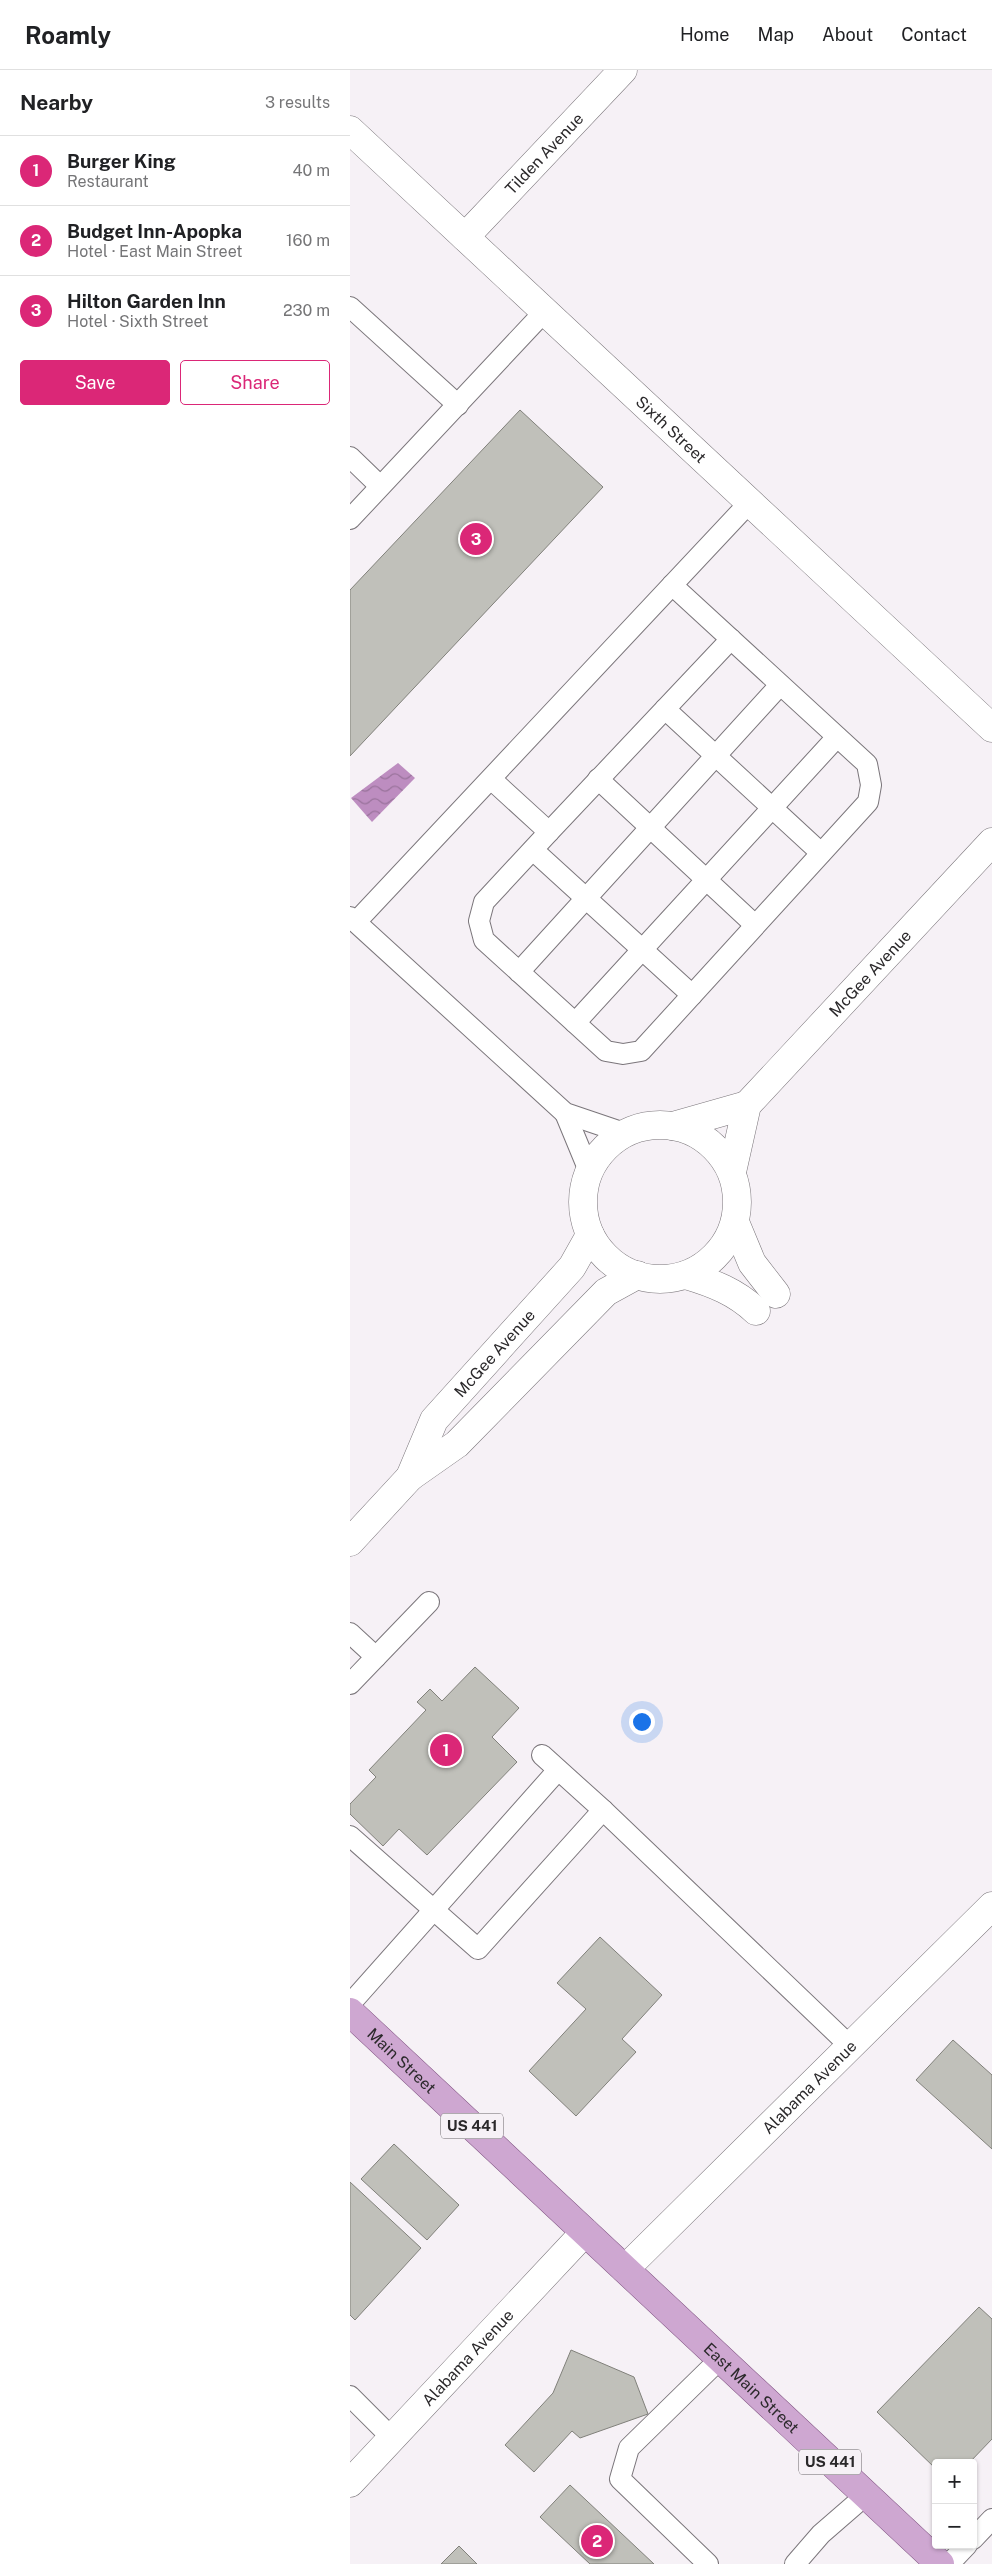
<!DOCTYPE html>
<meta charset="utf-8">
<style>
:root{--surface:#fff;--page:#f6f6f6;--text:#202124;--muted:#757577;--line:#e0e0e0;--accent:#db2777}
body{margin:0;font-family:"Public Sans",sans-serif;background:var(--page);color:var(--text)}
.controls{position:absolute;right:15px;bottom:15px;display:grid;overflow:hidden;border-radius:5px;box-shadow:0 1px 4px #0004}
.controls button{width:45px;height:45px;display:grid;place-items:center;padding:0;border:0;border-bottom:1px solid var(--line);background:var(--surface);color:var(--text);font:25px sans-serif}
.you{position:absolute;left:291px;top:1651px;width:18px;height:18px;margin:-12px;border:4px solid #fff;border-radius:50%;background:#1a73e8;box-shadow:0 0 0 8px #1a73e833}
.badge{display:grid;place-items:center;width:32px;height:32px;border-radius:50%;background:var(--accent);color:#fff;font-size:16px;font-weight:700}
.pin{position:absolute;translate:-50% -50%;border:2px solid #fff;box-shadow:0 1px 5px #0006}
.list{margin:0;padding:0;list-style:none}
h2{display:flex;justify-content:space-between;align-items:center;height:65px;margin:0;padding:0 20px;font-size:21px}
h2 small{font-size:16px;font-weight:400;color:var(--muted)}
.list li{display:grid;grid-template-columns:32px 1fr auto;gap:15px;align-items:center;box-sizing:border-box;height:70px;padding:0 20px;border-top:1px solid var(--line)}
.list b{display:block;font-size:19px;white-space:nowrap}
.list p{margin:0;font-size:16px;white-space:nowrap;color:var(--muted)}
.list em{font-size:16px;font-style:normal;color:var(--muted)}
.actions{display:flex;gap:10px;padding:15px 20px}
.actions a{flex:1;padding:11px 0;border:1px solid var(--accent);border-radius:5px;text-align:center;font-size:18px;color:var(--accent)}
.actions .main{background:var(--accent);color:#fff}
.map{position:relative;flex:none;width:642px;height:2494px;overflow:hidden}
header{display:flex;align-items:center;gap:30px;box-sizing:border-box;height:70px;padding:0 25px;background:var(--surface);border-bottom:1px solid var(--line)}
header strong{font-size:24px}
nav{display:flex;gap:28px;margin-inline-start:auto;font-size:18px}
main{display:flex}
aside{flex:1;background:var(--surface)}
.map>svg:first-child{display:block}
</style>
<header>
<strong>Roamly</strong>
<nav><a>Home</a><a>Map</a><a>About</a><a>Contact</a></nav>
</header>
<main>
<aside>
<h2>Nearby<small>3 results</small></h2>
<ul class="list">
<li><span class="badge">1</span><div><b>Burger King</b><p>Restaurant</p></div><em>40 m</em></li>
<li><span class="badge">2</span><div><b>Budget Inn-Apopka</b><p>Hotel · East Main Street</p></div><em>160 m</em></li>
<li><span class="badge">3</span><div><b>Hilton Garden Inn</b><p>Hotel · Sixth Street</p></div><em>230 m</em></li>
</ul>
<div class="actions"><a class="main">Save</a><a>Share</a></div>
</aside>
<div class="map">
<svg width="642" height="2494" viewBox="0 0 642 2494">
<defs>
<pattern id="water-waves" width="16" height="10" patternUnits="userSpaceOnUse" patternTransform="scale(1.25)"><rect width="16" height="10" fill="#bd8dc0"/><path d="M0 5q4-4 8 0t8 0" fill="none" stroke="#9a739c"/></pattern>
</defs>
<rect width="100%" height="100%" fill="#f6f1f6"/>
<polygon fill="url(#water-waves)" points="48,693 65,708 22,752 1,728"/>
<g fill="#c0c0ba" stroke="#81817b">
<polygon points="170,340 253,417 0,686 0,520"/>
<polygon points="125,1597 169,1638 142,1667 167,1692 77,1785 49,1759 33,1776 0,1744 0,1734 26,1707 19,1700 76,1640 67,1632 80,1619 92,1631"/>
<polygon points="250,1867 312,1925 272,1969 286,1982 226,2046 179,2001 236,1939 207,1913"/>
<polygon points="603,1970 642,2005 642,2079 566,2010"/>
<polygon points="44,2074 109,2135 77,2170 11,2109"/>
<polygon points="0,2112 71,2178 5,2250 0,2245"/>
<polygon points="629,2237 642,2249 642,2369 619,2393 586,2393 586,2399 527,2342"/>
<polygon points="221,2280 284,2307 298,2344 230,2368 222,2361 184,2402 155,2375 203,2323"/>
<polygon points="220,2415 304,2494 240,2494 190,2447"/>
<polygon points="109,2476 127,2494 91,2494"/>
</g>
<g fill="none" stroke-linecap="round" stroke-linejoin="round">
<g stroke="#7b767b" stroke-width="22">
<g id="lane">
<polyline points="0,237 108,335"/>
<polyline points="0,387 30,416"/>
<polyline points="0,449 195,241"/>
<polyline points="315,639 471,783"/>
<polyline points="141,709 199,762 134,832 129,851 134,870 256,981 273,984 291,981 518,732 521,715 517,694 322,515"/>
<polyline points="248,709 405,855"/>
<polyline points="199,762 381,569"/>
<polyline points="183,780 342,925"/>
<polyline points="0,847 215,1043 274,1063"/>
<polyline points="6,852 400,432"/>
<polyline points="169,902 430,615"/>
<polyline points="225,953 487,667"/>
<polyline points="215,1043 239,1101"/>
<polyline points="0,1563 26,1587 0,1614"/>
<polyline points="26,1587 79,1532"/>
<polyline points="253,1740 500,1976"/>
<polyline points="0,1766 128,1879 253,1740 192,1685"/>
<polyline points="0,1934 208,1700"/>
<polyline points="0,2326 42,2368"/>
<polyline points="623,2469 642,2449"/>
<polyline points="358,2494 270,2409 279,2378 370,2289"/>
<polyline points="445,2494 471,2464 516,2425"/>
<polyline points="599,2494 617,2475"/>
</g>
</g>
<g stroke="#7b767b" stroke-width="29">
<g id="street">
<path id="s1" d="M0,60L642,658"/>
<path id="s2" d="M115,167L273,0"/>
<circle cx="310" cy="1132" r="77"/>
<polyline points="323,1056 397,1035"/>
<path id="s3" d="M382,1102L397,1035L642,772"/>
<polyline points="385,1152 402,1193 426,1224"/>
<path d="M336,1205C363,1213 386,1222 406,1241"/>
<path id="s4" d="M60,1407L84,1350L222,1197L240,1165"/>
<polyline points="0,1472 60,1407 107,1374 256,1222 287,1205"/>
<path id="s5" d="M0,2413L235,2162"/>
</g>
</g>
<g stroke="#7b767b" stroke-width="29">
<g id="secondary">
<path id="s6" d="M275,2199L642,1836"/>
</g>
</g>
<g stroke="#805583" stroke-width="29">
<g id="primary">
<path id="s7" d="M0,1942L590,2494"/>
</g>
</g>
<use href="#lane" stroke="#fff" stroke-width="20"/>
<use href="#street" stroke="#fff" stroke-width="28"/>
<use href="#secondary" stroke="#fff" stroke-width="28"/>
<use href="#primary" stroke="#cea7d1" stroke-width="28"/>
</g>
<g text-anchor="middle" stroke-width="4" stroke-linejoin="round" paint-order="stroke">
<g fill="#f6f1f6" stroke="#686568" stroke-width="1">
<rect x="91" y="2043.5" width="62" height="25" rx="4"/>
<rect x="449" y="2379.5" width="62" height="25" rx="4"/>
</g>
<g font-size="15" font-weight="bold" fill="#2b292b">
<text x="122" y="2061">US 441</text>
<text x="480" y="2397">US 441</text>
</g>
<g font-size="16" fill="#2b292b" stroke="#f6f1f6">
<text dy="6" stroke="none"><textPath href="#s2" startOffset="115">Tilden Avenue</textPath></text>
<text dy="6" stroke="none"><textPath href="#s1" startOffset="439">Sixth Street</textPath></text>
<text dy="6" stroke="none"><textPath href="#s3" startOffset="249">McGee Avenue</textPath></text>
<text dy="6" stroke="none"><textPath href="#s4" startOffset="152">McGee Avenue</textPath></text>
<text dy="6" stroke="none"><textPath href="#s7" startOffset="71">Main Street</textPath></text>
<text dy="6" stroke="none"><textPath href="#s6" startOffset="259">Alabama Avenue</textPath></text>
<text dy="6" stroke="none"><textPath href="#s5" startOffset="172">Alabama Avenue</textPath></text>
<text dy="6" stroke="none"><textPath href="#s7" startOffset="550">East Main Street</textPath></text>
</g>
</g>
</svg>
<div class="controls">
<button>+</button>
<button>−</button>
</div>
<div class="you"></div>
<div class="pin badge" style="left:96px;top:1680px">1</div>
<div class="pin badge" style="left:247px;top:2471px">2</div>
<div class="pin badge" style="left:126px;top:469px">3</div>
</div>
</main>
